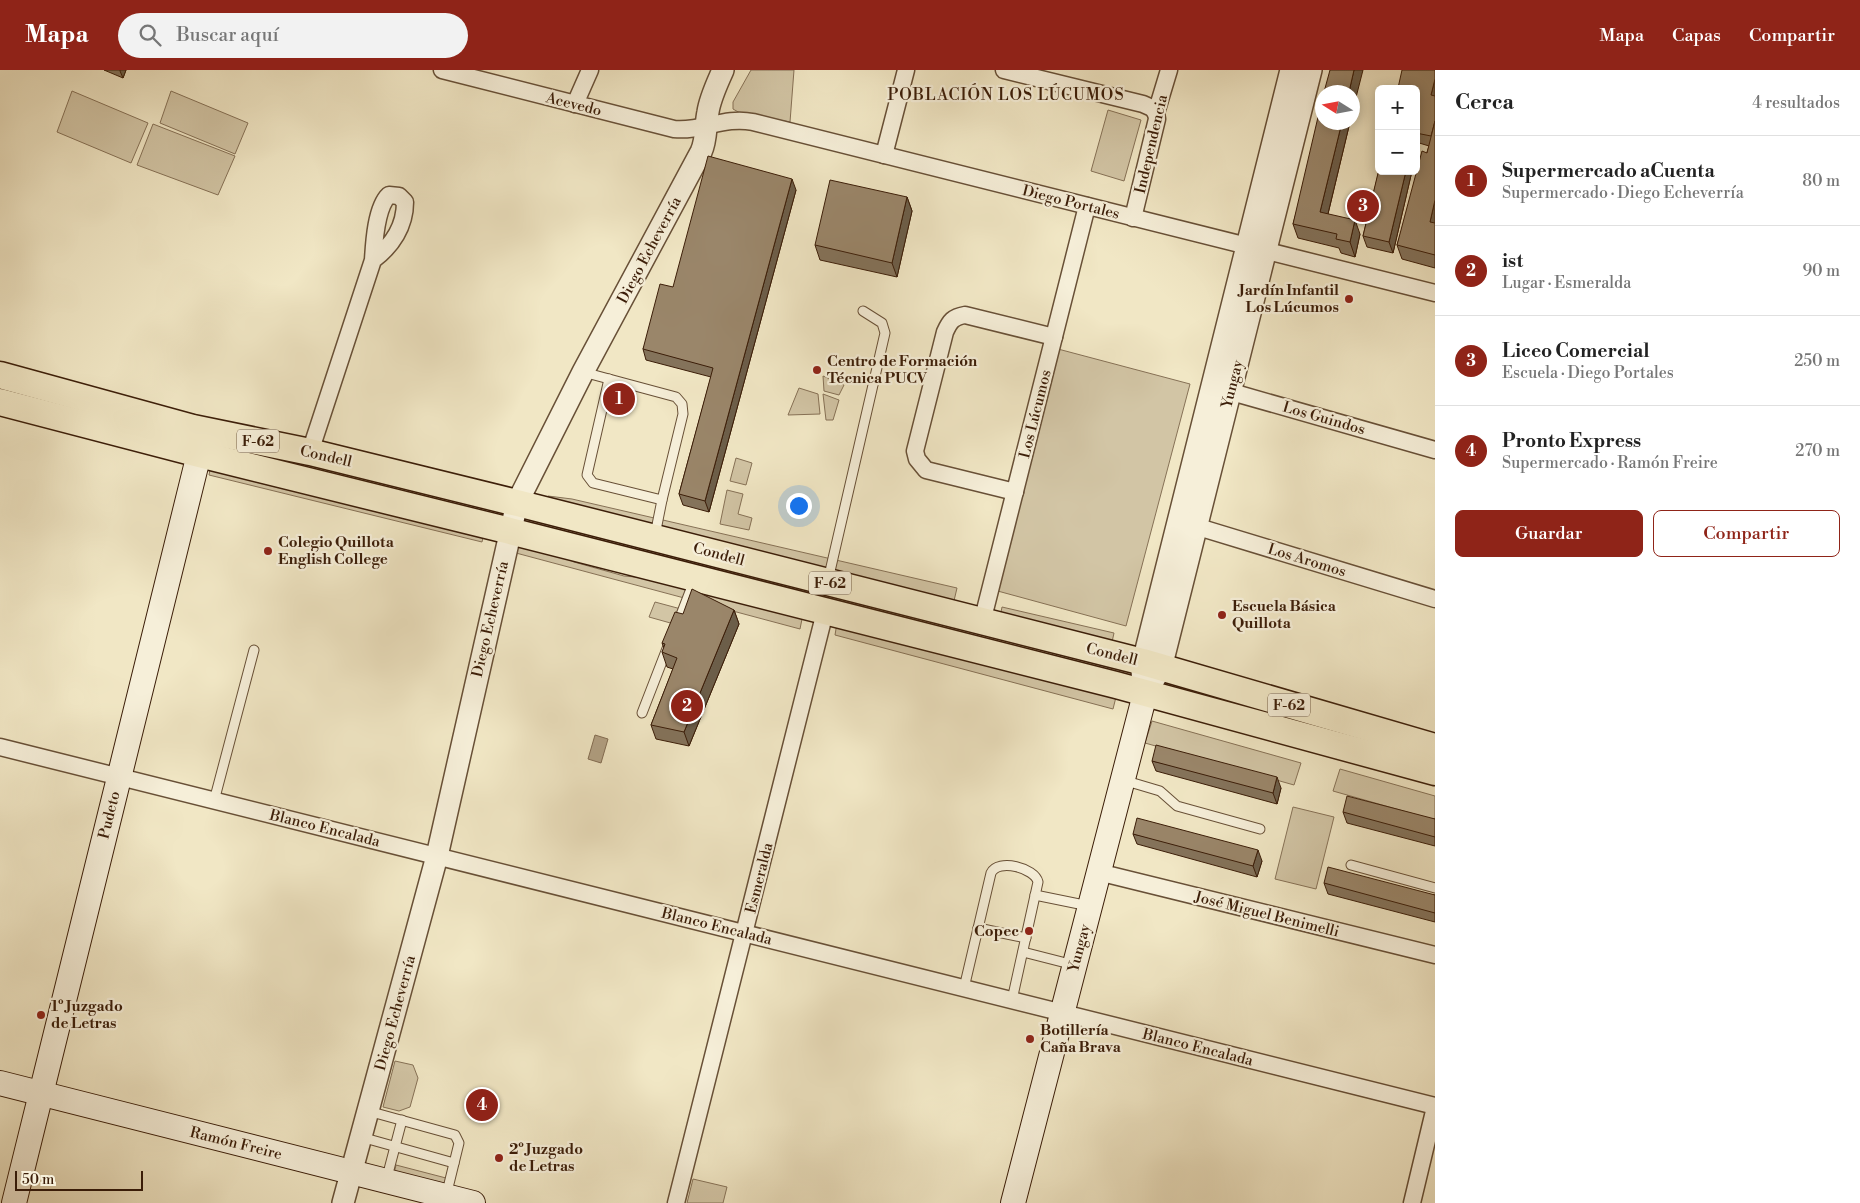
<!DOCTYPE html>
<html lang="es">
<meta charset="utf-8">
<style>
:root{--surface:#fff;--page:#f2f2f2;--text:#222;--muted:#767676;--line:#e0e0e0;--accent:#8f2418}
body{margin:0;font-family:"Libre Bodoni",serif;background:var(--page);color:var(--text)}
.controls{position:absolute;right:15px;top:15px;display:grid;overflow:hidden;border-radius:8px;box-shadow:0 2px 12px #0003}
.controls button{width:45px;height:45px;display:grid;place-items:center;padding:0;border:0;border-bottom:1px solid var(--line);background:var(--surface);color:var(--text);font:25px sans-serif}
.compass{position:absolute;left:1315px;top:15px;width:45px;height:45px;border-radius:50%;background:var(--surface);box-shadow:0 2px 12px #0003;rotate:281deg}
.scale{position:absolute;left:15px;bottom:12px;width:128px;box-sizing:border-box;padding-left:5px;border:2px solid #3b1d08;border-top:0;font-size:14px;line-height:18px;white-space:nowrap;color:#3b1d08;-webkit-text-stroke:4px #f6efd9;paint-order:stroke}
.you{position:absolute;left:798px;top:435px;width:18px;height:18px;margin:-12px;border:4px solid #fff;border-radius:50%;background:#1a73e8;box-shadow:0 0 0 8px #1a73e833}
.badge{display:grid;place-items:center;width:32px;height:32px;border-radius:50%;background:var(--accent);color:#fff;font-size:16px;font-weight:700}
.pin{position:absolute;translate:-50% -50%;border:2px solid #fff;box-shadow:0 1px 5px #0006}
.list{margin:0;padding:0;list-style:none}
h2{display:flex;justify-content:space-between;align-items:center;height:65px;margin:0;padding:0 20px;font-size:21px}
h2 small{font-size:16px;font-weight:400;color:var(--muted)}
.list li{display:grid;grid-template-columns:32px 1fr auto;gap:15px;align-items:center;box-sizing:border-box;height:90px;padding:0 20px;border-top:1px solid var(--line)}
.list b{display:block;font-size:19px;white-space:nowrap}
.list p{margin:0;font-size:16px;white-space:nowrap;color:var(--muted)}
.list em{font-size:16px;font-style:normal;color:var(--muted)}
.actions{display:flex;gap:10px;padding:15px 20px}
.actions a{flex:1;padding:11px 0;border:1px solid var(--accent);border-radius:8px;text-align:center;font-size:18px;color:var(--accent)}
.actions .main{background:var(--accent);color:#fff}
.icon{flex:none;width:28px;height:28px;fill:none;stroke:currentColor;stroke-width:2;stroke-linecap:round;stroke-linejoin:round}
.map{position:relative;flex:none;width:1435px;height:1133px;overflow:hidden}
header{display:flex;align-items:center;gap:30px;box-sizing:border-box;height:70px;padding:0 25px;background:var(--accent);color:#fff}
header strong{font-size:24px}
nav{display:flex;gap:28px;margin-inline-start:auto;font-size:18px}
.search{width:350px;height:45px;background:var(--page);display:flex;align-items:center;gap:12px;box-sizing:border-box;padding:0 18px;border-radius:28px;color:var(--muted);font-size:19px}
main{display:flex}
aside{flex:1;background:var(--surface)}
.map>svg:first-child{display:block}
</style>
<header>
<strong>Mapa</strong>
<div class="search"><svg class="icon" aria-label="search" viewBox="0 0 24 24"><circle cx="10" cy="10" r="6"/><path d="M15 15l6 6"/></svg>Buscar aquí</div>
<nav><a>Mapa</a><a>Capas</a><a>Compartir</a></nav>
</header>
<main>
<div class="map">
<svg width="1435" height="1133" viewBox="0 0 1435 1133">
<rect width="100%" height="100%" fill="#f1e7c5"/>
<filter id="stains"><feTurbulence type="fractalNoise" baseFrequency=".004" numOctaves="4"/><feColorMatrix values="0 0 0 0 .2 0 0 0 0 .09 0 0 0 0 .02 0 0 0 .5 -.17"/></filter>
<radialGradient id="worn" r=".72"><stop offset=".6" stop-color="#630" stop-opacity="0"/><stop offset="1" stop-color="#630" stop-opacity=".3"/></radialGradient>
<g fill="#d2c5a5" stroke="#867156">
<polygon points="751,0 794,0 790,52 740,43 733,39 733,32"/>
<polygon points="72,21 148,53 131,93 57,62"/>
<polygon points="171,21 248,53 235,84 160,53"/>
<polygon points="1108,40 1141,50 1124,111 1091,101"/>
<polygon points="153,54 235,86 218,125 137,95"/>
<polygon points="1058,279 1190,314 1126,556 994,520"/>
<polygon points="823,306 844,315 839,325 824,321"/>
<polygon points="799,318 818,324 820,344 788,345"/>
<polygon points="823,324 839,330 833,350 826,350"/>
<polygon points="736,388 752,393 746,415 730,411"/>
<polygon points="211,395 484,463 482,472 209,405"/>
<polygon points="727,420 743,424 738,444 752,448 749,460 720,454"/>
<polygon points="548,426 572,429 957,518 953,535 544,432"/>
<polygon points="526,442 1134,600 1132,610 523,457 518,448"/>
<polygon points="517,476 547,479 574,492 624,506 657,509 803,544 800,559 516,483"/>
<polygon points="655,532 681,539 674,554 649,547"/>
<polygon points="1002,537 1114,563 1110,581 999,552"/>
<polygon points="837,553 1117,623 1113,639 835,565"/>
<polygon points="1152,651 1301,693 1294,715 1145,673"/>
<polygon points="1340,699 1435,726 1435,750 1333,721"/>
<polygon points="1293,737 1334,747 1316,819 1275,809"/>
<polygon points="395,991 413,995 418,1008 410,1037 399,1041 383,1037"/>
<polygon points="396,1095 446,1108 443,1121 393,1108"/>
<polygon points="693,1109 727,1117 723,1133 687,1133"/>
</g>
<polygon fill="#b3a285" stroke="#836d53" points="595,665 608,669 601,693 588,689"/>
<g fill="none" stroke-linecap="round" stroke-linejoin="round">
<g stroke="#685037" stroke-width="11">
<g id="service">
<polyline points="583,302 676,327 682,334 683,344 662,430 655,465"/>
<polyline points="609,309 587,405 593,413 662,430"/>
<polyline points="828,510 885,263 882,253 863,241"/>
<polyline points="677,555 694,511"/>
<polyline points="642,643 668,576"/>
<polyline points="1123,710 1160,721 1177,736 1260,759"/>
<polyline points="214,731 254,580"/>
<polyline points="1351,795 1435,818"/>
<polyline points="1035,825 1089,836"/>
<polyline points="978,858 1026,868"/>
<polyline points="1023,882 1074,895"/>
<path d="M964,918L991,803C998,788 1035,798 1038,812L1012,930"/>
<polyline points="368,1041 455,1065 459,1073 446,1126"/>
<polyline points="361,1067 454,1093"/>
<polyline points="386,1111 402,1050"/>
</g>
</g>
<g stroke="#685037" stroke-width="19">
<g id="minor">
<path d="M442,0L674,59C702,62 724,46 753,52L1435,223"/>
<polyline points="1004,0 1143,34 1152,38 1156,43"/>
<polyline points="575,34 590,0"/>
<polyline points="884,85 906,0"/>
<polyline points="1133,148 1157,49 1156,43 1169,0"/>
<polyline points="1221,319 1435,380"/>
<path d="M310,382L373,190C392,176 405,156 405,132L399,126L389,125C376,137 374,173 373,190"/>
<path d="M1015,422L926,400L917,389L915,381L945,262C950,251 953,247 965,245L1054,267"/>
<polyline points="1185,453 1435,529"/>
<polyline points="982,552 1087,136"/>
<polyline points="0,677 1435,1036"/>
<polyline points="1098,802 1435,885"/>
<polyline points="676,1133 825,542"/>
<polyline points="1412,1133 1435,1037"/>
</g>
</g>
<g stroke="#685037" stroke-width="24">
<g id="tertiary">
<polyline points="1143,592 1291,0"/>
<polyline points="1153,611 1161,598 1311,0"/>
<path d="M343,1133L437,786L517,433L583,302L701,82C707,69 705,56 708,42C710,28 717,14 723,0"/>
</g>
</g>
<g stroke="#3b1d08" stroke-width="26">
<g id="secondary">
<polyline points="0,1013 473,1133"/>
<polyline points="14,1133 199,384 195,365"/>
<polyline points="1013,1133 1145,624 1143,592"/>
</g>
</g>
<g stroke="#3b1d08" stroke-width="29">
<g id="primary">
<polyline points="0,305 193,358 310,382 517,433 1143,592 1435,677"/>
<polyline points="0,332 199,384 510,461 1116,615 1435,702"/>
</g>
</g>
<use href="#service" stroke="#f6efd9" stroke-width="9"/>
<use href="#minor" stroke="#f6efd9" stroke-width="16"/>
<use href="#tertiary" stroke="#f6efd9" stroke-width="21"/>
<use href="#secondary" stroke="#f6efd9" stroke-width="24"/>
<use href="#primary" stroke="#f1e7c5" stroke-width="26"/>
</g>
<g fill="#84735b" stroke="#3b1d08">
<polygon points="104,0 126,0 123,8"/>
<polygon points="1435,0 1435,198 1402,189 1397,175 1429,76 1416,72 1416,19 1398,19 1398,18"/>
<polygon points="1322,52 1350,52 1328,144 1360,164 1355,187 1341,183 1339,178 1298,168 1293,154"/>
<polygon points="1379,101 1412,101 1393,183 1367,177 1363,166"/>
<polygon points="796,120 709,442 683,435 679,424 711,307 646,290 643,279 673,217"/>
<polygon points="907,127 912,141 897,207 820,190 815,175"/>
<polygon points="734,540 739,554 689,676 656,669 651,655 673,599 667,597 662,582 664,578 662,573"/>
<polygon points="1152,691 1281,718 1277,734 1156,701"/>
<polygon points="1343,742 1435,749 1435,776 1347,753"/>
<polygon points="1133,764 1262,791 1257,807 1137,774"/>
<polygon points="1324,813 1435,825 1435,852 1328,824"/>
</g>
<g fill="#6c5e4a" stroke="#3b1d08">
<polygon points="120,0 126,0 123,8 120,1"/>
<polygon points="1354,0 1363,0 1352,43 1352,22 1349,22"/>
<polygon points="1435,9 1435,36 1431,25"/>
<polygon points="1342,52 1350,52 1325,156 1320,142"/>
<polygon points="1406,101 1412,101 1393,183 1389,172"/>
<polygon points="792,109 796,120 709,442 705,431"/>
<polygon points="907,127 912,141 897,207 892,193"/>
<polygon points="1435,130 1435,165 1430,152"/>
<polygon points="1355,150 1360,164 1355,187 1350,172"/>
<polygon points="734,540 739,554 689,676 684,662"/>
<polygon points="1277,707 1281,718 1277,734 1273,723"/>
<polygon points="1258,780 1262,791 1257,807 1253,796"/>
</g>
<g fill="#9a866a" stroke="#3b1d08">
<polygon points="1330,0 1354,0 1349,22 1324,22"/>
<polygon points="1402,0 1435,0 1435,9 1431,25 1435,26 1435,51 1431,66 1416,63 1416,19 1403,19 1398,18"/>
<polygon points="1322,30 1322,52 1342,52 1320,142 1355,150 1350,172 1336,169 1337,164 1293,154"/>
<polygon points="1435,51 1435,130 1430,152 1435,153 1435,185 1397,175 1422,81 1427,83"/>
<polygon points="708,86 792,109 705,431 679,424 713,298 643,279 660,214 673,217"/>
<polygon points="1379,99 1379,101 1406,101 1389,172 1363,166"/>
<polygon points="830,110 907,127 892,193 815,175"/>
<polygon points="692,519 734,540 684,662 651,655 677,588 662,582 665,574 662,573 675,542 683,544"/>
<polygon points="1156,675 1277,707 1273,723 1152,691"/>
<polygon points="1347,726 1435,749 1435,767 1343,742"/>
<polygon points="1137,748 1258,780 1253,796 1133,764"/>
<polygon points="1328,797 1435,825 1435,843 1324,813"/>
</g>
<g fill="#8f2418" stroke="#f6efd9" stroke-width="2">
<circle cx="1349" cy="229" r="5"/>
<circle cx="817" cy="300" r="5"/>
<circle cx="268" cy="481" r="5"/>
<circle cx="1222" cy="545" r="5"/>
<circle cx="1029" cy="861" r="5"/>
<circle cx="41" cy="945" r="5"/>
<circle cx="1030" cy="969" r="5"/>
<circle cx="499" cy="1088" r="5"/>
</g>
<g text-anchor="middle" stroke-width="4.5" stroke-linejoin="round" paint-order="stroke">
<g fill="#f6efd9" stroke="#735c47" stroke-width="1">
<rect x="237" y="359.5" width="42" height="23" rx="4"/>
<rect x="809" y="501.5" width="42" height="23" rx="4"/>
<rect x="1268" y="623.5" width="42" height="23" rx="4"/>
</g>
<g font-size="14" font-weight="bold" fill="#3b1d08">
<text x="258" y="376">F-62</text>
<text x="830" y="518">F-62</text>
<text x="1289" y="640">F-62</text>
</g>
<g font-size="15" fill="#3b1d08" stroke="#f6efd9">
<text transform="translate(574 34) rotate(14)" y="5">Acevedo</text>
<text transform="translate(1151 74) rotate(-77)" y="5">Independencia</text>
<text transform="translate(1071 132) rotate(14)" y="5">Diego Portales</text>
<text transform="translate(649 180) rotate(-62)" y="5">Diego Echeverría</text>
<text transform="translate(1232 314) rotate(-76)" y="5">Yungay</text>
<text transform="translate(1035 344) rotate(-76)" y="5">Los Lúcumos</text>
<text transform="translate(1324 348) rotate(16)" y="5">Los Guindos</text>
<text transform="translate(326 386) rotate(13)" y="5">Condell</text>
<text transform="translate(719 484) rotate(15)" y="5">Condell</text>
<text transform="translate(1307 490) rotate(17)" y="5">Los Aromos</text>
<text transform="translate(490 549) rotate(-77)" y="5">Diego Echeverría</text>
<text transform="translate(1112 584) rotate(14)" y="5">Condell</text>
<text transform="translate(109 745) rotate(-76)" y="5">Pudeto</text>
<text transform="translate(325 758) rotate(14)" y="5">Blanco Encalada</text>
<text transform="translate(759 808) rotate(-76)" y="5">Esmeralda</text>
<text transform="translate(1267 844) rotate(14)" y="5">José Miguel Benimelli</text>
<text transform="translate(717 856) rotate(14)" y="5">Blanco Encalada</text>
<text transform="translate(1079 878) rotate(-75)" y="5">Yungay</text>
<text transform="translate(395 943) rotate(-75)" y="5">Diego Echeverría</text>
<text transform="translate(1198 977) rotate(14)" y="5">Blanco Encalada</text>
<text transform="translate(236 1073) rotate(14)" y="5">Ramón Freire</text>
</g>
<g font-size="15" font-weight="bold" fill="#3b1d08" stroke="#f6efd9" text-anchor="start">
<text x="1339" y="225" text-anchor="end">Jardín Infantil<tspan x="1339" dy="17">Los Lúcumos</tspan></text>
<text x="827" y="296">Centro de Formación<tspan x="827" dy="17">Técnica PUCV</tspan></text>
<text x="278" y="477">Colegio Quillota<tspan x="278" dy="17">English College</tspan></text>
<text x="1232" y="541">Escuela Básica<tspan x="1232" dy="17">Quillota</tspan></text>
<text x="1019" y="866" text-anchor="end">Copec</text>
<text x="51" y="941">1º Juzgado<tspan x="51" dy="17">de Letras</tspan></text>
<text x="1040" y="965">Botillería<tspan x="1040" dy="17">Caña Brava</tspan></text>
<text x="509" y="1084">2º Juzgado<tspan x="509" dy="17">de Letras</tspan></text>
</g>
<g font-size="16" letter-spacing="1" fill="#3b1d08" stroke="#f6efd9">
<text x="1006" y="30">POBLACIÓN LOS LÚCUMOS</text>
</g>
</g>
<rect width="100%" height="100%" filter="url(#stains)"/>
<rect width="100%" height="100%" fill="url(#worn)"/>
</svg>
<div class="controls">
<button>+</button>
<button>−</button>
</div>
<svg class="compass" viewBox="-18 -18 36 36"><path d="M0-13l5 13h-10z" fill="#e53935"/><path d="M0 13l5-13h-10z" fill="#767676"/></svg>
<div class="scale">50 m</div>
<div class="you"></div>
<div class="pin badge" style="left:619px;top:329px">1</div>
<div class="pin badge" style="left:687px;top:636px">2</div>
<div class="pin badge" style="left:1363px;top:136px">3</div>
<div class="pin badge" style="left:482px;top:1035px">4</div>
</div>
<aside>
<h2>Cerca<small>4 resultados</small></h2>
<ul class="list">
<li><span class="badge">1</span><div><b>Supermercado aCuenta</b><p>Supermercado · Diego Echeverría</p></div><em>80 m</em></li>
<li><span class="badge">2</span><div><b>ist</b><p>Lugar · Esmeralda</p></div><em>90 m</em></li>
<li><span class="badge">3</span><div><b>Liceo Comercial</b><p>Escuela · Diego Portales</p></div><em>250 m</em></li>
<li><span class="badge">4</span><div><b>Pronto Express</b><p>Supermercado · Ramón Freire</p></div><em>270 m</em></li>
</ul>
<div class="actions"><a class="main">Guardar</a><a>Compartir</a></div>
</aside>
</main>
